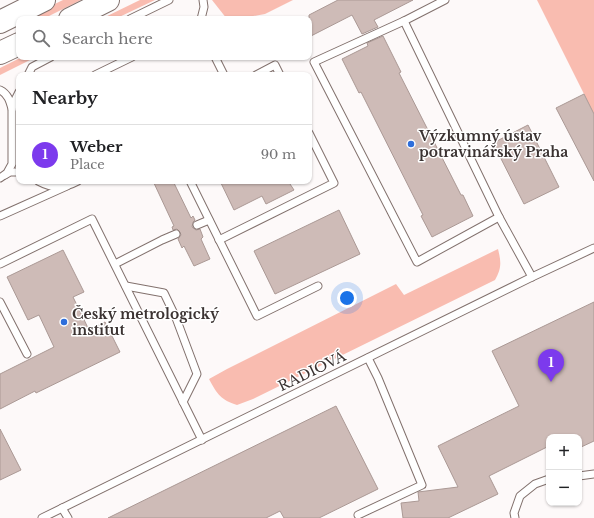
<!DOCTYPE html>
<meta charset="utf-8">
<style>
:root{--surface:#fff;--page:#f6f6f6;--text:#202124;--muted:#757577;--line:#e0e0e0;--accent:#7c3aed}
body{margin:0;font-family:"Libre Baskerville",serif;background:var(--page);color:var(--text)}
.controls{position:absolute;right:12px;bottom:12px;display:grid;overflow:hidden;border-radius:8px;box-shadow:0 1px 3px #0004}
.controls button{width:36px;height:36px;display:grid;place-items:center;padding:0;border:0;border-bottom:1px solid var(--line);background:var(--surface);color:var(--text);font:20px sans-serif}
.you{position:absolute;left:347px;top:298px;width:14px;height:14px;margin:-10px;border:3px solid #fff;border-radius:50%;background:#1a73e8;box-shadow:0 0 0 6px #1a73e833}
.badge{display:grid;place-items:center;width:26px;height:26px;border-radius:50%;background:var(--accent);color:#fff;font-size:13px;font-weight:700}
.pin{position:absolute;translate:-50% -33px;filter:drop-shadow(0 1px 2px #0008)}
.pin::after{content:'';position:absolute;top:21px;width:14px;height:12px;background:inherit;clip-path:polygon(0 0,100% 0,50% 100%)}
.list{margin:0;padding:0;list-style:none}
h2{display:flex;justify-content:space-between;align-items:center;height:52px;margin:0;padding:0 16px;font-size:17px}
h2 small{font-size:13px;font-weight:400;color:var(--muted)}
.list li{display:grid;grid-template-columns:26px 1fr auto;gap:12px;align-items:center;box-sizing:border-box;height:60px;padding:0 16px;border-top:1px solid var(--line)}
.list b{display:block;font-size:15px;white-space:nowrap}
.list p{margin:0;font-size:13px;white-space:nowrap;color:var(--muted)}
.list em{font-size:13px;font-style:normal;color:var(--muted)}
.icon{flex:none;width:22px;height:22px;fill:none;stroke:currentColor;stroke-width:2;stroke-linecap:round;stroke-linejoin:round}
.map{position:relative;flex:none;width:594px;height:518px;overflow:hidden}
.search{position:absolute;background:var(--surface);box-shadow:0 1px 3px #0004;left:16px;top:16px;width:296px;height:44px;display:flex;align-items:center;gap:10px;box-sizing:border-box;padding:0 14px;border-radius:8px;color:var(--muted);font-size:15px}
.panel{position:absolute;background:var(--surface);box-shadow:0 1px 3px #0004;left:16px;top:72px;width:296px;height:112px;border-radius:8px}
.map>svg:first-child{display:block}
</style>
<div class="map">
<svg width="594" height="518" viewBox="0 0 594 518">
<rect width="100%" height="100%" fill="#fdf9f9"/>
<g fill="#f9bcb0">
<polygon points="63,0 81,0 43,19 24,19"/>
<polygon points="140,0 155,0 115,19 101,19"/>
<polygon points="212,0 293,0 265,14 236,19 227,19"/>
<polygon points="537,0 594,0 594,114"/>
<polygon points="22,57 36,57 0,75 0,68"/>
<path d="M498,249C501,261 502,268 495,280L253,399L237,405C221,400 217,394 209,379L227,369L396,284L404,295Z"/>
</g>
<g fill="#cebbb7" stroke="#ab9995">
<polygon points="338,0 413,0 374,20 378,27 362,34 352,15 309,37 309,15"/>
<polygon points="383,36 401,72 399,73 461,195 463,195 473,216 432,237 421,216 423,215 361,92 359,93 342,59 368,46 367,43"/>
<polygon points="584,94 594,114 594,181 556,108"/>
<polygon points="528,125 559,187 524,204 493,143"/>
<polygon points="153,181 173,181 191,218 193,216 195,220 193,222 192,227 196,230 200,229 203,237 201,239 210,259 194,266 184,246 182,248 178,239 181,235 180,232 177,229 173,230 172,227 174,226"/>
<polygon points="220,181 288,181 294,190 266,204 262,196 234,210"/>
<polygon points="339,210 360,254 275,294 254,251"/>
<polygon points="63,250 84,292 73,297 89,330 105,322 120,352 36,393 35,391 0,409 0,374 54,347 39,315 28,320 7,277"/>
<polygon points="594,302 594,441 579,448 579,437 549,437 549,446 489,476 498,494 448,518 403,518 401,503 419,501 418,492 458,487 438,446 519,406 492,351"/>
<polygon points="336,406 378,489 319,518 284,518 280,511 266,518 108,518"/>
<polygon points="0,429 21,470 0,480"/>
</g>
<g fill="none" stroke-linecap="round" stroke-linejoin="round">
<g stroke="#82716d" stroke-width="9">
<g id="service">
<polyline points="445,0 404,21 314,62 417,262 499,217"/>
<polyline points="130,19 169,0"/>
<polyline points="201,19 204,7 203,0"/>
<polyline points="404,21 499,217 532,277"/>
<polyline points="215,57 224,75"/>
<polyline points="28,75 32,67 51,57"/>
<polyline points="95,75 132,57"/>
<polyline points="256,75 275,65 280,75"/>
<path d="M0,90C8,94 10,101 12,109"/>
<polyline points="5,175 10,172 19,172"/>
<polyline points="0,178 7,173 12,164 12,111 13,104 19,92"/>
<path d="M38,181C53,189 63,189 78,181"/>
<polyline points="190,181 257,316 318,286"/>
<polyline points="0,216 67,186"/>
<polyline points="197,225 209,220"/>
<polyline points="219,240 334,183 309,133"/>
<polyline points="0,264 92,219 202,440"/>
<polyline points="115,264 162,240 176,234"/>
<polyline points="126,286 164,293 176,318 197,374 183,402"/>
<polyline points="0,302 27,354"/>
<polyline points="579,476 594,474"/>
<polyline points="62,508 68,518"/>
<polyline points="358,515 422,485 378,378 368,358"/>
<polyline points="42,518 532,277 594,248"/>
<polyline points="515,518 514,513 520,496 535,484 549,479"/>
</g>
</g>
<g stroke="#82716d" stroke-width="24">
<g id="trunk">
<polyline points="70,19 108,0"/>
<polyline points="0,22 44,0"/>
<polyline points="0,53 19,44"/>
</g>
</g>
<use href="#service" stroke="#fff" stroke-width="7"/>
<use href="#trunk" stroke="#fff" stroke-width="22"/>
</g>
<g fill="#2e6edb" stroke="#fff" stroke-width="1.5">
<circle cx="411" cy="144" r="4"/>
<circle cx="64" cy="322" r="4"/>
</g>
<g text-anchor="middle" stroke-width="3" stroke-linejoin="round" paint-order="stroke">
<g font-size="14" font-weight="bold" fill="#3b3332" stroke="#fff" text-anchor="start">
<text x="419" y="141">Výzkumný ústav<tspan x="419" dy="16">potravinářský Praha</tspan></text>
<text x="72" y="319">Český metrologický<tspan x="72" dy="16">institut</tspan></text>
</g>
<g font-size="14" fill="#3b3332" stroke="#fff">
<text transform="translate(312 371) rotate(-26)" y="5">RADIOVÁ</text>
</g>
</g>
</svg>
<div class="controls">
<button>+</button>
<button>−</button>
</div>
<div class="you"></div>
<div class="pin badge" style="left:551px;top:382px">1</div>
<div class="search"><svg class="icon" aria-label="search" viewBox="0 0 24 24"><circle cx="10" cy="10" r="6"/><path d="M15 15l6 6"/></svg>Search here</div>
<section class="panel">
<h2>Nearby<small></small></h2>
<ul class="list">
<li><span class="badge">1</span><div><b>Weber</b><p>Place</p></div><em>90 m</em></li>
</ul>
</section>
</div>
